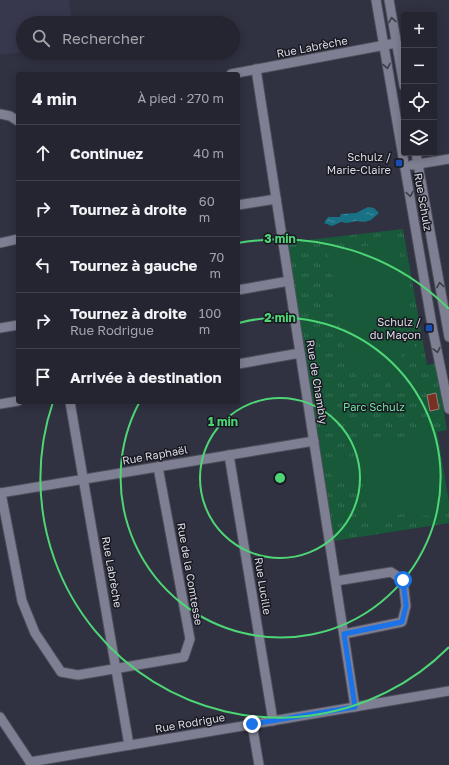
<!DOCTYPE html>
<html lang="fr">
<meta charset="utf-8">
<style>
:root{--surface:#242531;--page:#2c2d39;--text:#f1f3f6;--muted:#a3a5ab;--line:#41424d}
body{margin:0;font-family:"Golos Text",sans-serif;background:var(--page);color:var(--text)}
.controls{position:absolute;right:12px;top:12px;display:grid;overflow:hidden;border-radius:4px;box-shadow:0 2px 10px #0003}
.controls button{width:36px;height:36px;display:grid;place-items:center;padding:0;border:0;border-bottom:1px solid var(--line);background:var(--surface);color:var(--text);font:20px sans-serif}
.stop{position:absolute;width:12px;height:12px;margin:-9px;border:3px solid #1a73e8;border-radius:50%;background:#fff}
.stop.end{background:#1a73e8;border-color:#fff;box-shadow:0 1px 4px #0008}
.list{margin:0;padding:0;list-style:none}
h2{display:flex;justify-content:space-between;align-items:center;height:52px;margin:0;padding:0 16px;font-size:17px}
h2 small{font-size:13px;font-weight:400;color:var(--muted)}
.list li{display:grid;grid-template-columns:26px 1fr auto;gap:12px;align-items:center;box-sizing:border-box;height:56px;padding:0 16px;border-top:1px solid var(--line)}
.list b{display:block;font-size:15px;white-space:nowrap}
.list p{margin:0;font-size:13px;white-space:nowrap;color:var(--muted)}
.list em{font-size:13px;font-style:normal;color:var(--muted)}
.icon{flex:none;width:22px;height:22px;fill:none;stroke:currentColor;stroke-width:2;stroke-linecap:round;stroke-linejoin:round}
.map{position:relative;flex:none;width:449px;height:765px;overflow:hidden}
.search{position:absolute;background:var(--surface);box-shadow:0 2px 10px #0003;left:16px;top:16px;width:224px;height:44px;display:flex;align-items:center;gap:10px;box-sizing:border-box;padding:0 14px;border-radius:22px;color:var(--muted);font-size:15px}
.panel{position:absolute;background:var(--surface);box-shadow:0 2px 10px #0003;left:16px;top:72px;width:224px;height:332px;border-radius:4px}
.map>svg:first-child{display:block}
</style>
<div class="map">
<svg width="449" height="765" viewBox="0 0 449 765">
<defs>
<pattern id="grass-tufts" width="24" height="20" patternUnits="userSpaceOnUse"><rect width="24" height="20" fill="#185939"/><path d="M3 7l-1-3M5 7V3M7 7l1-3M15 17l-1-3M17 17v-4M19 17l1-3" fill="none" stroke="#397056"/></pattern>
<pattern id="water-ripples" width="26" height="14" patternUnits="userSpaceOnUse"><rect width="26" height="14" fill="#187185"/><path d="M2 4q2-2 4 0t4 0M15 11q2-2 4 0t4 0" fill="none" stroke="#448b9c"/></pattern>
</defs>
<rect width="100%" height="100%" fill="#303141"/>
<polygon fill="#37384e" points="0,0 69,0 72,23 23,23 23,52 0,55"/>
<polygon fill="url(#grass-tufts)" points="403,229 427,365 436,363 447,430 437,432 449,502 449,523 327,542 281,243"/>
<g fill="#185939">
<polygon points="398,241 415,349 401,351 403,368 356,376 354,359 346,360 328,252"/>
<polygon points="420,371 422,387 392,391 389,375"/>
<polygon points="437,431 448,498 435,514 414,518 413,512 369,519 356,445"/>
<polygon points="355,456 358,478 333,482 329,461"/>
</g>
<polygon fill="url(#water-ripples)" points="368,207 374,208 379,213 371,220 365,222 357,221 347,223 341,222 332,226 324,223 328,217 340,217 341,214 356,213"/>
<polygon fill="#783023" stroke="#957f7a" points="436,393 439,409 430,411 427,395"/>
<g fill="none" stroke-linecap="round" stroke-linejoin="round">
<g stroke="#4f4f5c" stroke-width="11">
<g id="minor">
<polyline points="376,0 433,331 449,409"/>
<polyline points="389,0 404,86"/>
<polyline points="256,69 355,707"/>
<polyline points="231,74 396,43"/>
<polyline points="0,114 10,116 18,121"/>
<polyline points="416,153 449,337"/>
<polyline points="412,165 449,159"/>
<polyline points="238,205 276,199"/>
<polyline points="0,243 18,239"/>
<polyline points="238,290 289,281"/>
<polyline points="0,328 18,325"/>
<polyline points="238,364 300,353"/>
<polyline points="70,402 129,745"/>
<polyline points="0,404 18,401"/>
<polyline points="229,455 273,721"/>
<polyline points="0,493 314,441"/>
<polyline points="1,493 22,601 35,633 61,672 78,675 184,657 190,639 158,467"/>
<polyline points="336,581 391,572 403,580 406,606 402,622 344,634"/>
<polyline points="0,717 32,765"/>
<polyline points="252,724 259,765"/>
<polyline points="30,762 449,691"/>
</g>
</g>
<use href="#minor" stroke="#7e7f92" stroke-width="9"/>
</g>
<defs><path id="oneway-chevron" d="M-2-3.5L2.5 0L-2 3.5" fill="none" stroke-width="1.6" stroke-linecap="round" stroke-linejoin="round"/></defs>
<g stroke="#3c3d49">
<use href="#oneway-chevron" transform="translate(392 20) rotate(-100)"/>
<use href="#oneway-chevron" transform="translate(387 66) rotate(80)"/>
<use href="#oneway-chevron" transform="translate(410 194) rotate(80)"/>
<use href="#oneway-chevron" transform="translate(440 285) rotate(-100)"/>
<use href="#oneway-chevron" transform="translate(437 350) rotate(78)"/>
</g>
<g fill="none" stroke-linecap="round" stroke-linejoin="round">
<polyline stroke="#1a73e8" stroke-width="5" points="252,724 355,707 344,634 402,622 406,606 403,580"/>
</g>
<g fill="none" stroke="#4ed676" stroke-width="2">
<circle cx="280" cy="478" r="80"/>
<path d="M239 323A160 160 0 1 1 139 403"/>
<path d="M449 647A239 239 0 0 1 53 402M238 243A239 239 0 0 1 449 309"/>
</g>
<g fill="#1a4fb4" stroke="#191921" stroke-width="1.5">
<rect x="395" y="159" width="8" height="8" rx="2"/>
<rect x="425" y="324" width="8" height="8" rx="2"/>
</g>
<g text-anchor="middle" stroke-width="3" stroke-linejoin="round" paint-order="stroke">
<g font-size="11" fill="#dbdbe6" stroke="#191921">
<text transform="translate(312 47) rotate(-11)" y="4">Rue Labrèche</text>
<text transform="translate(423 202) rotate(80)" y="4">Rue Schulz</text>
<text transform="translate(317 382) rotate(81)" y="4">Rue de Chambly</text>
<text transform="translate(155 455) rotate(-10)" y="4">Rue Raphaël</text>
<text transform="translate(112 572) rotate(80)" y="4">Rue Labrèche</text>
<text transform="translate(190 574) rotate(80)" y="4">Rue de la Comtesse</text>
<text transform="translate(263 586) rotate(81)" y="4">Rue Lucille</text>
<text transform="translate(190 723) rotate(-10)" y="4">Rue Rodrigue</text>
</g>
<g font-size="11" fill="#dbdbe6" stroke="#191921" text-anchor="end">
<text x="391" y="161">Schulz /<tspan x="391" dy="13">Marie-Claire</tspan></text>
<text x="421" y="326">Schulz /<tspan x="421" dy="13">du Maçon</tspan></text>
</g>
<g font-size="11" fill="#71e0a3" stroke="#191921">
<text x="374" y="411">Parc Schulz</text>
</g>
</g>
<circle cx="280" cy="478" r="6" fill="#4ed676" stroke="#191921" stroke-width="2"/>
<g font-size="12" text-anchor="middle" font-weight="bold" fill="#4ed676" stroke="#191921" stroke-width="3" stroke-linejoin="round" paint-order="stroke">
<text x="280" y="243">3 min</text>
<text x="280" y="322">2 min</text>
<text x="223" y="426">1 min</text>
</g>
</svg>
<div class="controls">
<button>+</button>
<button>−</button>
<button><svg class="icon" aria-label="locate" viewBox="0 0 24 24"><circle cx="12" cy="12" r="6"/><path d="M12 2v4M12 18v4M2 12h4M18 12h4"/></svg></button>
<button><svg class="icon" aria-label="layers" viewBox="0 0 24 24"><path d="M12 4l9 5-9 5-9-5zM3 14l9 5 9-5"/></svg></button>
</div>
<div class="stop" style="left:403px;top:580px"></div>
<div class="stop end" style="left:252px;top:724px"></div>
<div class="search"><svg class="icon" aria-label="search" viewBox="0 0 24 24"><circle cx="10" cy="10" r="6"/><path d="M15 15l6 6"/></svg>Rechercher</div>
<section class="panel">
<h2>4 min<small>À pied · 270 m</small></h2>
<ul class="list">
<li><svg class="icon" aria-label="ahead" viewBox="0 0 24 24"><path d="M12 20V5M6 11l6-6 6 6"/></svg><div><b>Continuez</b></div><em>40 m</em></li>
<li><svg class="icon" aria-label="right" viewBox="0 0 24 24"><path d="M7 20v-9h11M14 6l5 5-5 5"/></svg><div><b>Tournez à droite</b></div><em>60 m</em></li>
<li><svg class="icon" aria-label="left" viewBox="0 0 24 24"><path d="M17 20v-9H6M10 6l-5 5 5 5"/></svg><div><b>Tournez à gauche</b></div><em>70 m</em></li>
<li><svg class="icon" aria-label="right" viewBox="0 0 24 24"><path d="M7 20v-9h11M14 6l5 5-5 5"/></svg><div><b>Tournez à droite</b><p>Rue Rodrigue</p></div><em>100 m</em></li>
<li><svg class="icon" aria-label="arrive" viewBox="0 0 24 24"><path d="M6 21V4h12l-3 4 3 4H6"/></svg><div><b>Arrivée à destination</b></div></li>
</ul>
</section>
</div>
